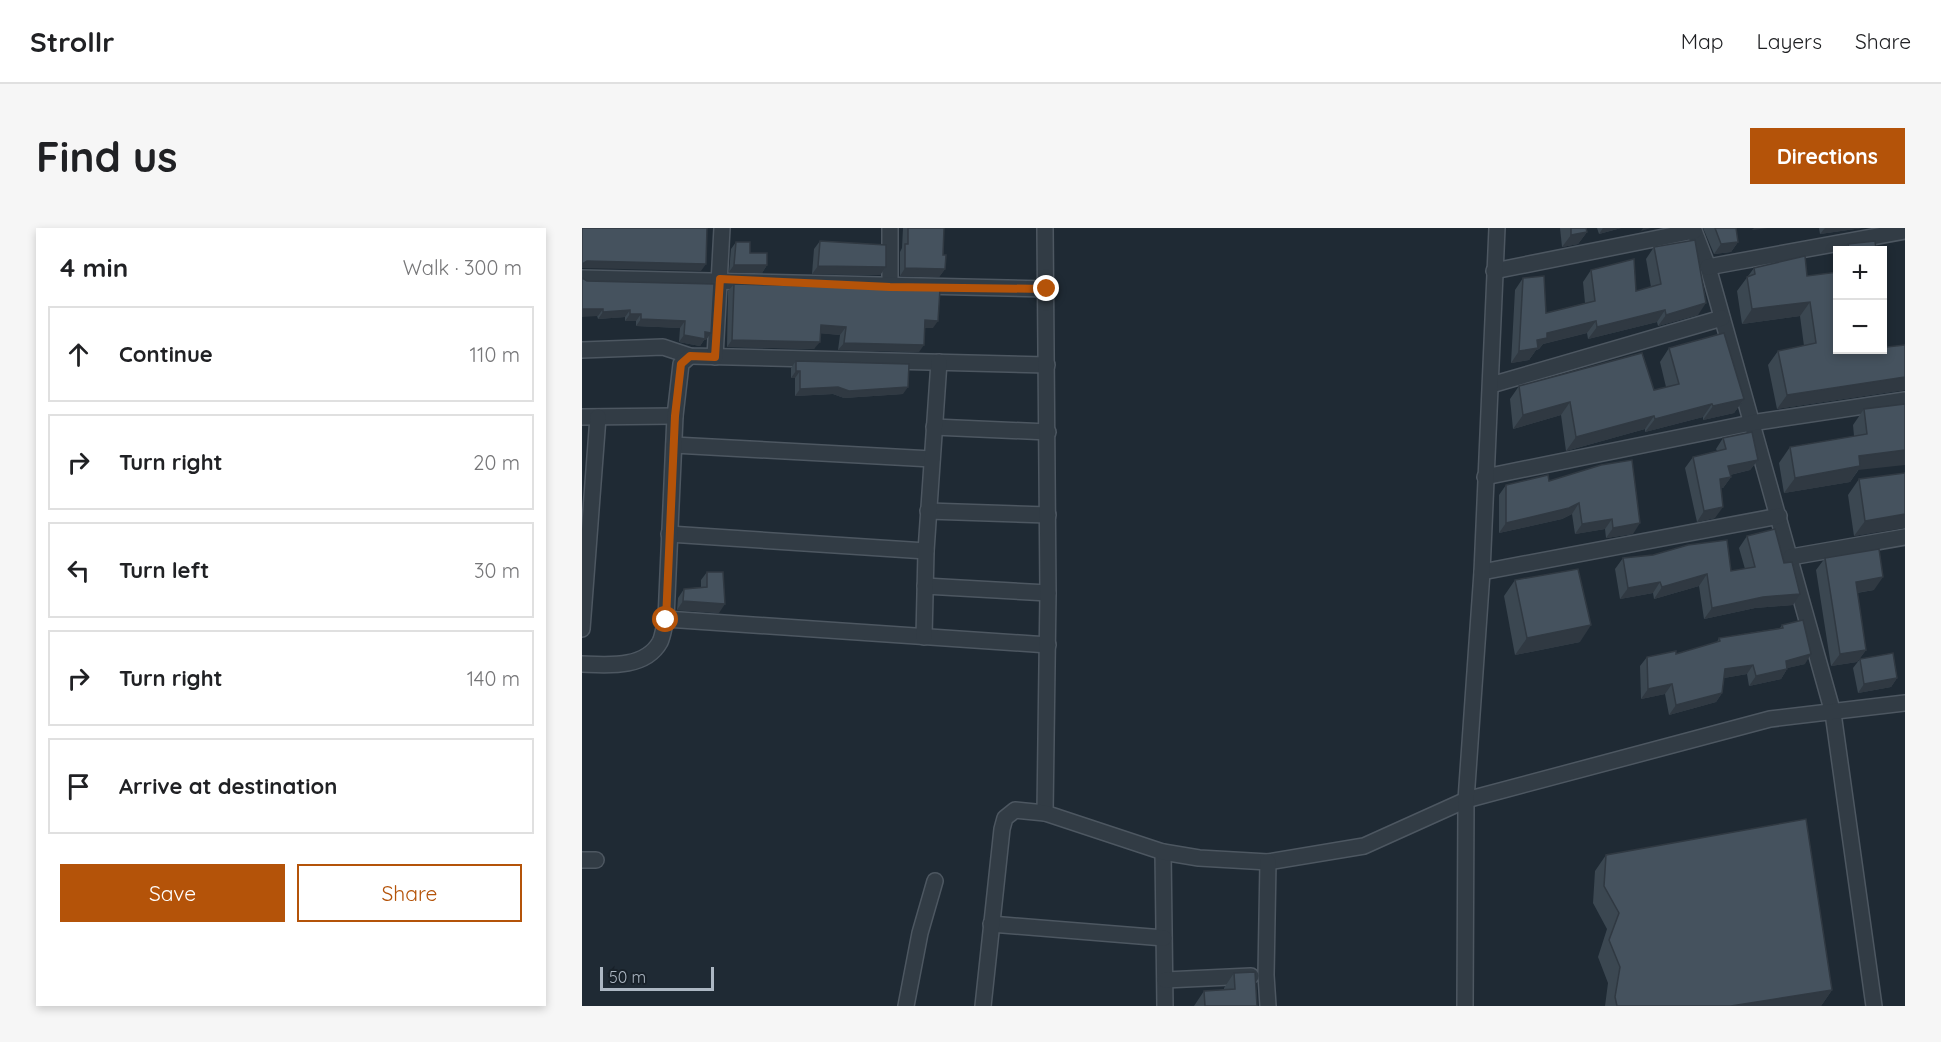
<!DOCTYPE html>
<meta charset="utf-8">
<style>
:root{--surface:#fff;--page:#f6f6f6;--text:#202124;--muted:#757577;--line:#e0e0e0;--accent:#b45309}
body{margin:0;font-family:Quicksand,sans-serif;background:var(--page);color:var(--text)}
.controls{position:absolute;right:18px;top:18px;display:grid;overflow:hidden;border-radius:0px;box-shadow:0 3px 9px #0003}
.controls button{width:54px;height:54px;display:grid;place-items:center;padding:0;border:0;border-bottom:2px solid var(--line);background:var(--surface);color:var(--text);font:30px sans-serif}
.scale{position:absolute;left:18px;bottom:15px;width:114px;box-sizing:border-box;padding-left:6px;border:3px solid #acb7c3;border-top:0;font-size:16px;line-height:21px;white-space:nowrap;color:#acb7c3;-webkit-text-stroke:4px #182129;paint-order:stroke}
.stop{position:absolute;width:18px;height:18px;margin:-14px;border:4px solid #b45309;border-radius:50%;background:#fff}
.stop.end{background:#b45309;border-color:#fff;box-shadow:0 2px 6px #0008}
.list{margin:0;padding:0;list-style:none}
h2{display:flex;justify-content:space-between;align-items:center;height:78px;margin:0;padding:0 24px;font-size:26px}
h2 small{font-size:20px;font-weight:400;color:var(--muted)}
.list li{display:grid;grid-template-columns:39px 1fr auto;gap:18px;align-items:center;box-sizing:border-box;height:96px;margin:0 12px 12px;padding:0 12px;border:2px solid var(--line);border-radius:0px}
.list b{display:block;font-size:22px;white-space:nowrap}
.list em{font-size:20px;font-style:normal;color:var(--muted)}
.actions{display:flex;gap:12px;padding:18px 24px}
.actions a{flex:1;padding:14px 0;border:2px solid var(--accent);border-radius:0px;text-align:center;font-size:21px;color:var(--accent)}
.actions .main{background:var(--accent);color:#fff}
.icon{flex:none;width:33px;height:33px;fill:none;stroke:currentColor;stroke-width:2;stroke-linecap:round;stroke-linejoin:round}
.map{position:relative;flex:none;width:1323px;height:778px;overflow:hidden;border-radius:0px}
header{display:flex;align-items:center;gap:36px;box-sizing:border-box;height:84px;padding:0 30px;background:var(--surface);border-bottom:2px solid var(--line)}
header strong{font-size:28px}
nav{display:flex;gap:33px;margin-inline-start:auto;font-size:21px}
.intro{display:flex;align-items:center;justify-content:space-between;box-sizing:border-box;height:144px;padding:0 36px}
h1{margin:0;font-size:42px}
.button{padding:15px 27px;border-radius:0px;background:var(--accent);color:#fff;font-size:21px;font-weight:700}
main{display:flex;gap:36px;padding:0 36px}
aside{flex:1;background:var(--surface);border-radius:0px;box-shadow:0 3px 9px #0003}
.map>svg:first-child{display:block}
</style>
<header>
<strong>Strollr</strong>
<nav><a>Map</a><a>Layers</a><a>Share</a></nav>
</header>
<div class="intro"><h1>Find us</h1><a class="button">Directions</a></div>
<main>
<aside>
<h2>4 min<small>Walk · 300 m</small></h2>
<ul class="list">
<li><svg class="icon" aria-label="ahead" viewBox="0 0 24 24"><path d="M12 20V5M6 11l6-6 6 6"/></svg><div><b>Continue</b></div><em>110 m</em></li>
<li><svg class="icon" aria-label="right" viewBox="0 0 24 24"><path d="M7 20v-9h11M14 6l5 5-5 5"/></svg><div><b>Turn right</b></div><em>20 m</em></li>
<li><svg class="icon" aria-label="left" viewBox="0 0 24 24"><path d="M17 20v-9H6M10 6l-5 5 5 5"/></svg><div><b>Turn left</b></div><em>30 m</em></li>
<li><svg class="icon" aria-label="right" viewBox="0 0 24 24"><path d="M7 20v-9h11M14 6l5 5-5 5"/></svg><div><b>Turn right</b></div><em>140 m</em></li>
<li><svg class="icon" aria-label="arrive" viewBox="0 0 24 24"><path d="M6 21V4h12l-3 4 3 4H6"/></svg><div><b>Arrive at destination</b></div></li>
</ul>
<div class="actions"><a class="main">Save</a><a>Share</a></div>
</aside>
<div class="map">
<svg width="1323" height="778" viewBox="0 0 1323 778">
<rect width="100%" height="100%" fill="#1f2a34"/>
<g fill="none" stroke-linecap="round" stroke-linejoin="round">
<g stroke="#4d5761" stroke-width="18">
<g id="minor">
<polyline points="308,0 308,59"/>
<polyline points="1111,0 1126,39 1251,485 1292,778"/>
<polyline points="1126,39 1323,3"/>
<polyline points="912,43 1112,3"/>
<polyline points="0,50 465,61"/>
<polyline points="0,122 81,119 108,128 465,137"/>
<polyline points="133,129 140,0"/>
<polyline points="909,157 1140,90"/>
<polyline points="0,189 93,188"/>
<polyline points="352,199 466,204"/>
<polyline points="92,217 350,231"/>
<polyline points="903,249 1169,195 1323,172"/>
<polyline points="346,283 466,287"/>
<polyline points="87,306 344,323"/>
<polyline points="1209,329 1323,309"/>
<polyline points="900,344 1197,288"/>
<polyline points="343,358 466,365"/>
<polyline points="84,391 466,417"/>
<polyline points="0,401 16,189"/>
<polyline points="342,409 344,323 357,134"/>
<path d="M0,436C25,437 63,441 78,414C81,408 82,398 84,391L93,188L99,136L108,128"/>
<polyline points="463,585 466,365 463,0"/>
<polyline points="581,624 583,778"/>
<polyline points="0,632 14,632"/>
<polyline points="409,696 582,710"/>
<polyline points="583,752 669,748"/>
<polyline points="324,778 338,705 353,653"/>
<polyline points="401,778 420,601 423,590 433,582 463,585 581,624 617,630 686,634 782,618 884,572 1188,491 1323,475"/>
<polyline points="686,778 684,747 686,634"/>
<polyline points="883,778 884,572 900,344 915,0"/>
</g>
</g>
<use href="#minor" stroke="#323c45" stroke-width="15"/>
</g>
<g fill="#3b4751">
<polygon points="321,0 362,0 361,27 363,41 357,49 318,48 318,24 320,20"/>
<polygon points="978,0 1004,0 1005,4 996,16 980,19"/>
<polygon points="1015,0 1039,0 1017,6"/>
<polygon points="1121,0 1154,0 1156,14 1149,24 1132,26"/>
<polygon points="1237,0 1280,0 1238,6"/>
<polygon points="238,13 304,39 298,47 230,46 232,21"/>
<polygon points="154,14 185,37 180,45 147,44 149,21"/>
<polygon points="1266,16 1294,22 1262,22"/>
<polygon points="1072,19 1116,87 1076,98 1075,94 1006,111 1005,105 961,116 957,121 954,122 947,132 929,135 933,62 941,50 964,85 1003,75 1001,54 1009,42 1054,63 1069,59 1064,31"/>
<polygon points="1172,40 1225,48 1305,119 1323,117 1323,162 1195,181 1186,137 1196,123 1222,118 1218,88 1160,96 1155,63"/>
<polygon points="5,53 132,56 124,112 122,112 118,118 97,114 98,100 54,98 54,93 43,93 43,89 16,91"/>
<polygon points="152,56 351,100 343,100 337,124 256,122 258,107 238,105 232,121 145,119 146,63"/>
<polygon points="1087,120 1162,171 1152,185 1121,192 1121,189 1063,204 1063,201 984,223 979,187 931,201 928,171 937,158 1072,162 1084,159 1078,134"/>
<polygon points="214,133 321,166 262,170 251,166 213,168 213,150 209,150 209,140"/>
<polygon points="1323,176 1268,254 1202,265 1197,235 1208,219 1272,208 1271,197 1282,181"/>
<polygon points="1141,210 1176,232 1168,242 1148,247 1149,249 1141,260 1139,260 1133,290 1115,294 1103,240 1111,229 1135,223 1134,221"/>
<polygon points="1019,237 1051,306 1024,310 1023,301 993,306 990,286 980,291 917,305 917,267 924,257 967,253"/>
<polygon points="1277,251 1322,299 1272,308 1266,267"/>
<polygon points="1165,308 1211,377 1173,380 1122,391 1117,358 1072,371 1071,365 1038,371 1033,341 1041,330 1149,343 1163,341 1157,320"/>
<polygon points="1243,330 1292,362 1275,365 1284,422 1275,434 1249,438 1234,342"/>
<polygon points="125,344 137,385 95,382 96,370 102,361 119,359 119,352"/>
<polygon points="933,352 998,414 933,427 922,368"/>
<polygon points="1200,397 1223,436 1205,440 1205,441 1199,451 1167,458 1165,446 1142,450 1140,465 1134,474 1087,487 1083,466 1059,471 1058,438 1065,429 1094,426 1135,414 1137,410 1198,400"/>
<polygon points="1278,431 1315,450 1309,459 1276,465 1271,440"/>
<polygon points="1024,627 1250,762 1239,778 1023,778 1026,755 1016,729 1025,701 1011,675 1013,643"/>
<polygon points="652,745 675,778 612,778 622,763 642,762 642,760"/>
</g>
<g fill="#303942">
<polygon points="1021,0 1039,0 1017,6"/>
<polygon points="1061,0 1069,0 1059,3"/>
<polygon points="1172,0 1186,0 1170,2"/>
<polygon points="1243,0 1280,0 1238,6"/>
<polygon points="1005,4 996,16 980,19 989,7"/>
<polygon points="1156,14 1149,24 1132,26 1139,16"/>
<polygon points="5,33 124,36 119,43 0,40 0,36"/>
<polygon points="152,37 185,37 180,45 147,44"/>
<polygon points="236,38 304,39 298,47 230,46"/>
<polygon points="323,40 363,41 357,49 318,48"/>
<polygon points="1228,74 1218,88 1160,96 1170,81"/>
<polygon points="1124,75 1116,87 1076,98 1084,87"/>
<polygon points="0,81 21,81 16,88 0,89"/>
<polygon points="48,82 43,89 16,91 21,84"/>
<polygon points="1083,82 1075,94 1006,111 1015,99"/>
<polygon points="48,86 59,86 54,93 43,93"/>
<polygon points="59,91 103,93 98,100 54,98"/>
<polygon points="343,92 356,93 351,100 338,100"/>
<polygon points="1014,93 1005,105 961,116 957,121 954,122 947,132 929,135 937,123 965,105"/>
<polygon points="239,97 264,99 258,107 234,105"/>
<polygon points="123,104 129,105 124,112 122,112 118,118 97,114 102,107"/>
<polygon points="150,112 238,114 232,121 145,119"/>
<polygon points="262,115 342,117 337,124 256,122"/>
<polygon points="214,143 218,143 213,150 209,150"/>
<polygon points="1323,149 1323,162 1195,181 1205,167"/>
<polygon points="256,159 326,159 321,166 262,170 251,166 213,168 218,161"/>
<polygon points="1162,171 1152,185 1121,192 1131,178"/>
<polygon points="988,174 979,187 931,201 941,187"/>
<polygon points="1130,176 1121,189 1063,204 1073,191"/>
<polygon points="1072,188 1063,201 984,223 994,209"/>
<polygon points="1323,222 1323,237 1276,242 1268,254 1202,265 1213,250 1277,228"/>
<polygon points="1176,232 1168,242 1139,249 1146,238"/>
<polygon points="1149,249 1141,260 1130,262 1138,251"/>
<polygon points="997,275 990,286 980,291 917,305 924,295"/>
<polygon points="1141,279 1133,290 1115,294 1122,283"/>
<polygon points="1323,286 1323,300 1272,308 1283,293"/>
<polygon points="1030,291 1023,301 993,306 1000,296"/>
<polygon points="1058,295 1051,306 1024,310 1031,300"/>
<polygon points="1125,346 1117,358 1072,371 1080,359"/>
<polygon points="1301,349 1292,362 1265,366 1274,354"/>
<polygon points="1078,354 1071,365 1038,371 1046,360"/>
<polygon points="1218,366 1211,377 1173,380 1122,391 1130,380 1181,369"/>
<polygon points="101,373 143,376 137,385 95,382"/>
<polygon points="1009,397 998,414 933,427 945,410"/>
<polygon points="1284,422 1275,434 1249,438 1258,426"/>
<polygon points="1229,426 1223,436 1197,442 1204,433"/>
<polygon points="1171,437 1165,446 1136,451 1143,441"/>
<polygon points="1205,441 1199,451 1167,458 1174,448"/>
<polygon points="1315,450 1309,459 1276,465 1282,456"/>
<polygon points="1090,456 1083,466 1059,471 1066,461"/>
<polygon points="1140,465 1134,474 1087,487 1094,477"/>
<polygon points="1250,762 1239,778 1149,778"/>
</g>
<g fill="#45525e" stroke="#303942" stroke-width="1.5">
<polygon points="0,0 125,0 124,36 5,33 0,36"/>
<polygon points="326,0 362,0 361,27 364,27 363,41 323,40 323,16 326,16"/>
<polygon points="989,0 1004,0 1005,4 989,7"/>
<polygon points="1133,0 1154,0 1156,14 1139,16"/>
<polygon points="1113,12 1124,75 1084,87 1083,82 1015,99 1014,93 965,105 965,110 955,112 956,120 937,123 941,50 962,48 964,85 1013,73 1009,42 1052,31 1054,63 1079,56 1072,19"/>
<polygon points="238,13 304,17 304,39 236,38"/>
<polygon points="1293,13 1294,22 1267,22 1266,16"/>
<polygon points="154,14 168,14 168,25 185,25 185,37 152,37"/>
<polygon points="1223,28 1225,48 1256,44 1256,122 1300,122 1300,80 1305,119 1323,117 1323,149 1205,167 1196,123 1234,115 1228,74 1170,81 1165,49 1173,46 1172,40"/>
<polygon points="0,50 5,53 132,56 129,105 123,104 123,111 102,107 103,93 59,91 59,86 48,86 48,82 21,84 21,81 0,81"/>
<polygon points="152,56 358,61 356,93 343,92 342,117 262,115 264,99 239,97 238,114 150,112"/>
<polygon points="1142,105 1162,171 1131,178 1130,176 1073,191 1072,188 994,209 988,174 941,187 937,158 1060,125 1072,162 1097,156 1087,120"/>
<polygon points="214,133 327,136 326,159 267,163 256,159 218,161 218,143 214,143"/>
<polygon points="1323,176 1323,222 1277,228 1278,238 1213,250 1208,219 1285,206 1282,181"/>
<polygon points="1170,204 1176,232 1146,238 1149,249 1138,251 1141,279 1122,283 1111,229 1144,221 1141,210"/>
<polygon points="1050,232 1058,295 1031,300 1030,291 1000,296 997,275 987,280 924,295 924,257 966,247 967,253 1019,237"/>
<polygon points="1323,245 1323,286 1283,293 1277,251"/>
<polygon points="1193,301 1202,335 1210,334 1218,366 1181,369 1130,380 1125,346 1080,359 1078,354 1046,360 1041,330 1071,327 1106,317 1145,312 1149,343 1173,339 1165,308"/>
<polygon points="1297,321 1301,349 1274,354 1284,422 1258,426 1243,330"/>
<polygon points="996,341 1009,397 945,410 933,352"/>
<polygon points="125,344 141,344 143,376 101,373 102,361 125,359"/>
<polygon points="1221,392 1229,426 1204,433 1205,441 1174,448 1171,437 1143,441 1140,465 1094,477 1090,456 1066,461 1065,429 1094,423 1094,426 1138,413 1137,410 1201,400 1200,397"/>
<polygon points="1311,425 1315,450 1282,456 1278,431"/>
<polygon points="1224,591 1250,762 1149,778 1035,778 1033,769 1038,739 1027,712 1037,685 1022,658 1024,627"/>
<polygon points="673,744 675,778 623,778 622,763 653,761 652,745"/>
</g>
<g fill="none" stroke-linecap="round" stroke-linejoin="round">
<polyline stroke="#b45309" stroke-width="8" points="84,392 93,188 99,136 108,128 133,129 138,51 308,59 465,61"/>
</g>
</svg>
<div class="controls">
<button>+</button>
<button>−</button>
</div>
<div class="scale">50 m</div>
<div class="stop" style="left:84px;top:392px"></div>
<div class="stop end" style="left:465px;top:61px"></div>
</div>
</main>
